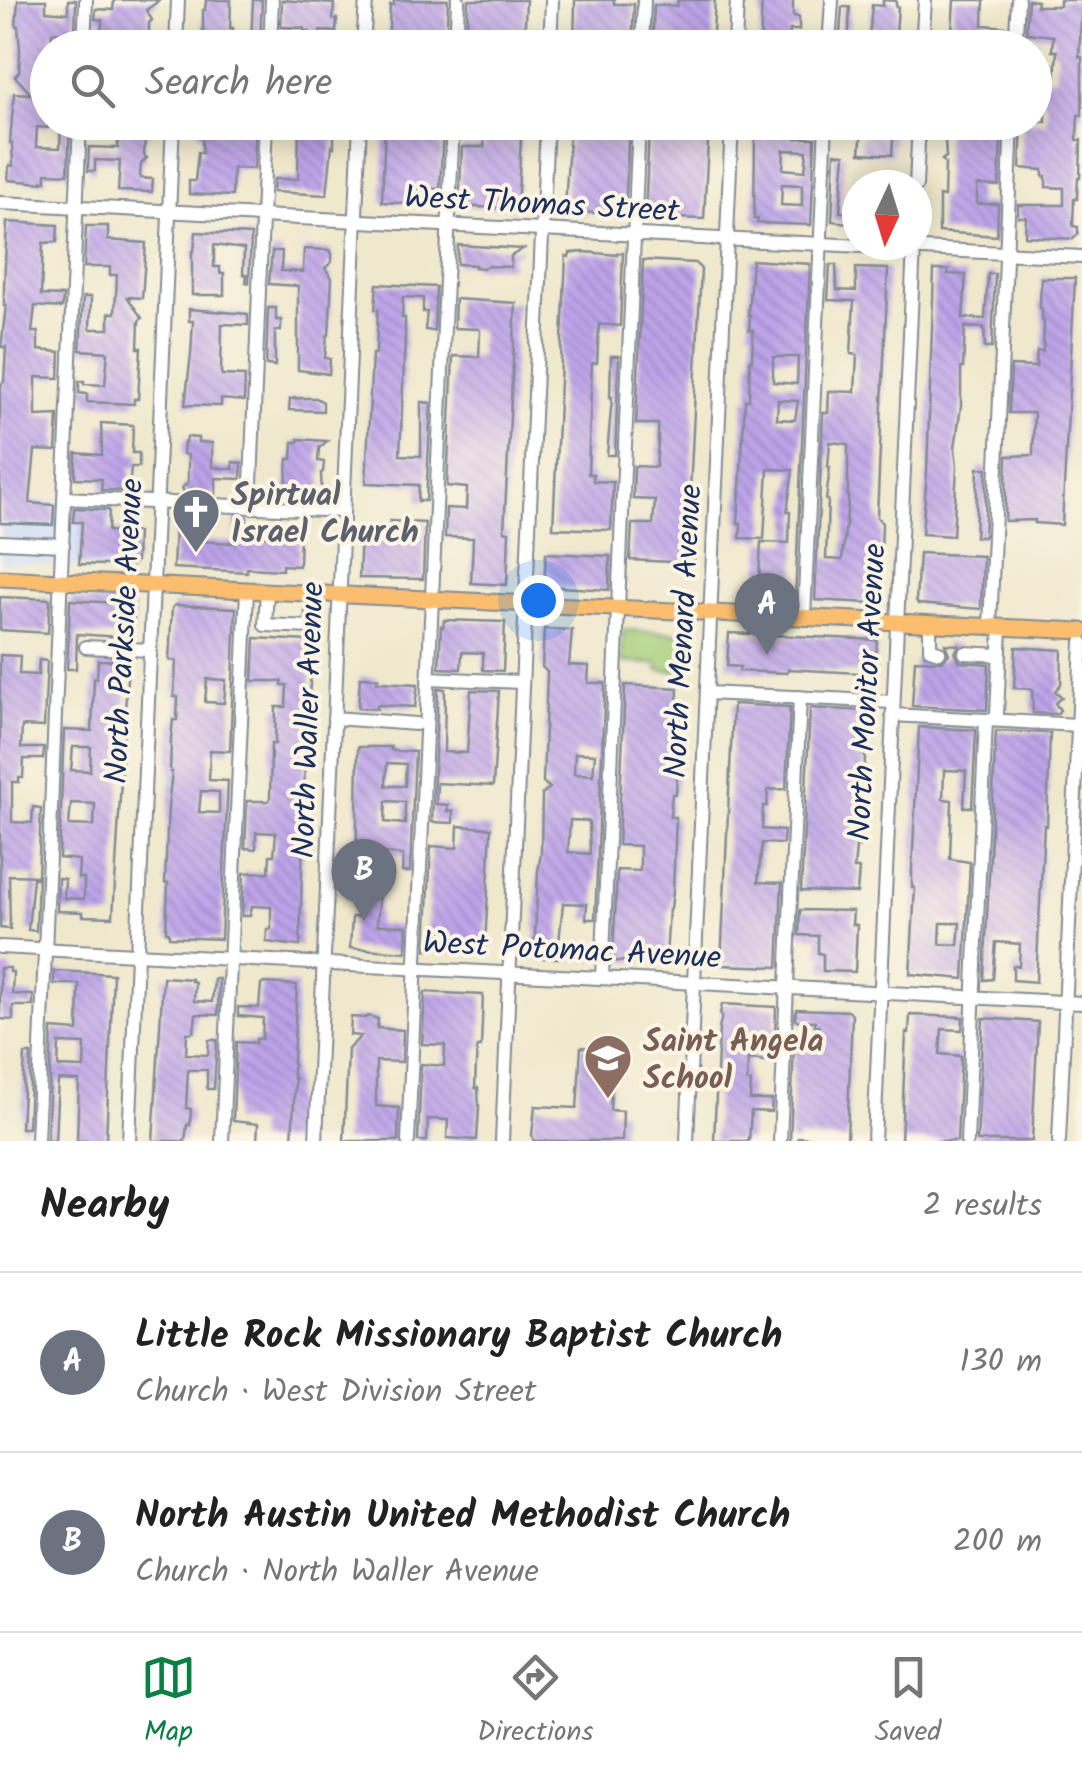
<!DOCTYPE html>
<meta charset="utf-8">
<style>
:root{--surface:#fff;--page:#f6f6f6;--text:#222;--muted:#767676;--line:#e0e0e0;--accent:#0b8043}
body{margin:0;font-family:Kalam,sans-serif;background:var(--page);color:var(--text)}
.compass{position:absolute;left:842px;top:170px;width:90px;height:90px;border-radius:50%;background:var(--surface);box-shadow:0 5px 25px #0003;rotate:184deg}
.you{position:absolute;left:538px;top:600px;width:35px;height:35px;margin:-25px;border:8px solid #fff;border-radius:50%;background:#1a73e8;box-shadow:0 0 0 15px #1a73e833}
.badge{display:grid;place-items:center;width:65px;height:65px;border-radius:50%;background:var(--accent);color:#fff;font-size:32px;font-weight:700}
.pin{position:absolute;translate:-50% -82px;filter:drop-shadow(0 2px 5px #0008)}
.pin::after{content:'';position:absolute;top:52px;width:35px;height:30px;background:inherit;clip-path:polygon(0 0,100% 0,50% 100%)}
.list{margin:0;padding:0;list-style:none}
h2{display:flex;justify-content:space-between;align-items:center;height:130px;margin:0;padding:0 40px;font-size:42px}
h2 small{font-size:32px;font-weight:400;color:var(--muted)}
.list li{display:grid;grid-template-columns:65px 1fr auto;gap:30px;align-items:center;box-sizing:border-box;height:180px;padding:0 40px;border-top:2px solid var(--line)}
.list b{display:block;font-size:38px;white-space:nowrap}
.list p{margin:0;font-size:32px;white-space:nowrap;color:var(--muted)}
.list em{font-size:32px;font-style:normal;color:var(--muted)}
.icon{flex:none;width:55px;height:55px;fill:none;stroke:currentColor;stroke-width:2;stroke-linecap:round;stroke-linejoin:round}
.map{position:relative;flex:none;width:1082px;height:1141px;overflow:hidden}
.search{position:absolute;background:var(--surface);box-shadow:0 5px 25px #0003;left:30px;right:30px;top:30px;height:110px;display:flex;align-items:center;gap:25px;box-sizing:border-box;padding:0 35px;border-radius:55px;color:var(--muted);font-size:38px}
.sheet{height:490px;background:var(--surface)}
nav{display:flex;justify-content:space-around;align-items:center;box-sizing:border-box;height:140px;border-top:2px solid var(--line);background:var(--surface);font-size:28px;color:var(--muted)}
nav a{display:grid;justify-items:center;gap:5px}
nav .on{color:var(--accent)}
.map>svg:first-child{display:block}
</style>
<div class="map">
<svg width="1082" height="1141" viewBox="0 0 1082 1141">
<defs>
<pattern id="building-back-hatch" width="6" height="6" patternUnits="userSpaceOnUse" patternTransform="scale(2.5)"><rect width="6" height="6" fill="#bea4ea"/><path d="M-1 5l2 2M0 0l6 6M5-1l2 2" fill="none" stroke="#9a86c1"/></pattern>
</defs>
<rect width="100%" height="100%" fill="#fcf5e5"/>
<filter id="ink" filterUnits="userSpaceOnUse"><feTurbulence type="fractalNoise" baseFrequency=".01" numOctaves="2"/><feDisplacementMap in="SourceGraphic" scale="20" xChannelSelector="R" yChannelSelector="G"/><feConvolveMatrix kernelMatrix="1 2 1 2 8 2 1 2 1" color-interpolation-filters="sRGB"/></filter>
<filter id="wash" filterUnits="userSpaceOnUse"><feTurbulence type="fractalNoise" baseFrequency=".0048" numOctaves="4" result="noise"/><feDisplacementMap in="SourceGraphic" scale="40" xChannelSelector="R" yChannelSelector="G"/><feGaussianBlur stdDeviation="2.25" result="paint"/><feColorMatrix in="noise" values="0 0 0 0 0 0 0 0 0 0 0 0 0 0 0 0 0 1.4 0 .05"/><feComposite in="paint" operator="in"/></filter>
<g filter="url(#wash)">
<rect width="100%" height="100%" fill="#efe8cc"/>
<polygon fill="#ccdbf9" points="0,499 111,504 108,568 0,563"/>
<polygon fill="#a5ce7a" stroke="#607e6c" stroke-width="2.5" points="623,630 691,634 690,672 658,670 658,664 622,662"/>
<g id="blocks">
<g fill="url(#building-back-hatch)" fill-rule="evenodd">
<polygon points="18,0 46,0 46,11 68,13 68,0 76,0 75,34 52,32 51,48 48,48 48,87 42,86 41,113 48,113 48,128 37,127 36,147 60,148 61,122 70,122 68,174 46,173 46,181 42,181 42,183 8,180 9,165 13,166 12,143 10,143 14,93 31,94 15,76 19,72 20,50 18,26 16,26"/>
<polygon points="114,0 160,0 146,10 152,20 149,23 149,48 114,48 114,45 110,45 110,42 101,41 102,20 95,19 96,9 113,10"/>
<polygon points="206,0 231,0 230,28 233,28 232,38 227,37 227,40 203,39 203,10 205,10"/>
<polygon points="253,0 262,0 260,42 251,42"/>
<polygon points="282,0 334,4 333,19 337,19 336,32 320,31 320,48 309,48 309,31 304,31 304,28 281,27"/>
<polygon points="394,0 448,0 446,48 388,47 390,5 394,5"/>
<polygon points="468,0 526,0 524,48 466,48"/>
<polygon points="575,0 614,0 614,4 634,4 632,48 574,48"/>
<polygon points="678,0 715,0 712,48 652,48 654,5 677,6"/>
<polygon points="762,0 793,0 793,16 799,17 799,30 790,30 789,48 760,48"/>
<polygon points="883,0 896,1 896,7 898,7 895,48 868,48 872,5 883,6"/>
<polygon points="954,0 984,0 983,25 1006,27 1005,41 983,40 983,48 951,48"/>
<polygon points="1028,0 1037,1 1036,6 1060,6 1060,0 1082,0 1079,57 1082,57 1082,115 1078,115 1077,140 1081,140 1080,178 1078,178 1077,199 1074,199 1073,226 1078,227 1078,234 1073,239 1025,236 1026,217 1018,217 1018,205 1064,205 1064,188 1046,187 1046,176 1043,176 1043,170 1020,168 1022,122 1046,122 1046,101 1034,101 1034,76 1055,78 1057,51 1052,51 1053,36 1026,33"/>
<polygon points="842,7 850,7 848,48 839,48"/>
<polygon points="118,122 150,122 149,136 145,136 144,156 147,158 141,164 140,178 153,179 152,192 118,191 120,161 95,160 95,171 88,171 89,147 118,148"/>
<polygon points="199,122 249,126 250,122 256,122 254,169 233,168 232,196 189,194 189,181 195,181 198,152 202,153 202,134 198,134"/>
<polygon points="299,122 334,122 334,147 332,146 327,195 273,192 274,179 298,179"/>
<polygon points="485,122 522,122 517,209 459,206 462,147 484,147"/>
<polygon points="570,122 629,122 625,217 586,212 582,216 565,209"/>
<polygon points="672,122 709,122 704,219 645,217 649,130 671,131"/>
<path d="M762,122H796V138H815L811,225L757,223L758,219H754L755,135H762ZM784,150L807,151L805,171L783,169ZM782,184L802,185V206L781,205Z"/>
<polygon points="948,122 1002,122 999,186 977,185 977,204 998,204 997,236 939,232 939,196 944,197 945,163 942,160 946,157 945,140"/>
<polygon points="385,123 443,128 440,189 419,188 418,204 382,202"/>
<polygon points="866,123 894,125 892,155 860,153 862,127 866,127"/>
<polygon points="835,153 845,154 840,212 857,214 857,224 832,221"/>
<polygon points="7,222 58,225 57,242 43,243 41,295 63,296 62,308 35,306 32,332 38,332 38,350 60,352 59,378 36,377 36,416 58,415 56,451 35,450 30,503 54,505 53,525 0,523 0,394 2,383 4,382 6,347 1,347 6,306 4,306 4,286"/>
<polygon points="86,226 108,226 108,240 146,243 142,298 127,297 142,318 139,321 138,348 141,348 138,399 134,399 134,404 87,402 87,394 79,393 79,381 84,381 84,384 105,385 108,352 80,350 83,297 91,297 90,329 109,329 109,313 115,313 117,275 110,275 110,267 84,267"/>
<polygon points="196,232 251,235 249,283 246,282 247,275 243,274 244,249 214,245 214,267 220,267 220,273 224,273 224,295 192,295 192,251 194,251"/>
<polygon points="458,245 523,249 511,256 511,267 489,266 482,268 475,267 475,265 457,264"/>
<polygon points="304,249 330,250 332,254 332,262 325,268 332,278 329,335 327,335 325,358 330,359 329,374 298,370 298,286 269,284 272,251 282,251 281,271 303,272"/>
<polygon points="585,252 617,255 617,253 623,253 620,326 599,324 597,363 592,363 591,387 588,474 593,474 593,481 613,482 611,530 553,528 566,256 569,257 570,253"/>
<polygon points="643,260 695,263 701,269 688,532 695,533 694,563 630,560 632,524 653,524 655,500 633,499 634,466 656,467 658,443 658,424 636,424"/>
<path d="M752,260L810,264L795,599L758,597L761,542L789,543L790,512H787L793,470L768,469L764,539L740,538L741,523H738L745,400H749L750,360H752L753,330H749L750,315H748ZM773,357H798L797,384L773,382ZM778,400L798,401L795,420L777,419Z"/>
<path d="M830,265H836L837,290L856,291V268L888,269L877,517L882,523L880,586L877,599L870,603L815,600L823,413H828L829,391L855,392L857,355L851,354L854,301L828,300ZM830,442L848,444V502L842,560L826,559L828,500H826L830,467H828Z"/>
<polygon points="934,270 949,270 948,274 966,275 963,318 985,319 988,274 995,274 992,348 985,348 984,328 965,327 963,368 961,368 961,406 955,448 957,467 953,536 922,534 927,472"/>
<polygon points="1041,278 1075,278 1062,525 1035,523 1035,520 1005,521 1007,456 1033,455 1034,413 1009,413 1011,366 1036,367 1037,351 1043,352 1044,321 1042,321 1042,309 1040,308"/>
<polygon points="377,284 436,287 434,331 425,330 427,312 423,312 423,298 403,297 402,318 405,318 405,338 400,455 421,456 421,402 431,403 426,501 418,501 419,485 366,483 372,354 376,354 376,350 378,310 375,310"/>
<polygon points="455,299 516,303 504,531 509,532 507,585 471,583 473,538 445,537 446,508 466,509 467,488 447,486 453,356 479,357 480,331 479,329 454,328"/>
<polygon points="268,308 276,308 276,320 281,320 281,331 275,331 275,366 266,365"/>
<polygon points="189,309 248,314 248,325 222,324 221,372 222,375 245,376 244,401 221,399 221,406 185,405 191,354 193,321 189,321"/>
<polygon points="611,356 619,356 615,455 607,455 612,397 610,397"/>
<polygon points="302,398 316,398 323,402 323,411 289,410 290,399"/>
<polygon points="101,423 133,425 132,453 139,453 139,467 131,467 129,491 101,490 102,479 75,478 76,453 102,455"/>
<polygon points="187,437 198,438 198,442 212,443 212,467 233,469 233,462 242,463 241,479 216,478 216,495 185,494 182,488 188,482 188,455 183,454 184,442 186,442"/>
<polygon points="298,439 327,441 319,448 318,461 324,462 323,472 321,473 322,500 292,499 292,489 286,489 288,459 292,459 293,442 298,442"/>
<polygon points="978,468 987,468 984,537 975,537"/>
<polygon points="74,508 109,510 108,531 137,532 136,562 132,566 79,564 82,522 73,522"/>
<polygon points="183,514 206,515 205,519 195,521 194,541 235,543 236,516 247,517 246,535 300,537 299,566 282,565 282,570 247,568 247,572 173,568 175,528 183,528"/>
<polygon points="390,521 425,523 423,579 359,578 361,531 390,531"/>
<polygon points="546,553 610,556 609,590 544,586"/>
<polygon points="919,553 983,556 981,609 918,604 916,600"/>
<polygon points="0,597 50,599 48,633 0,630"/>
<polygon points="70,600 131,604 134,608 133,638 77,634 76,669 67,669"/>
<path d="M175,605L236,608L230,751L210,750L209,780L228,781L221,939L169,937V932H166L168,883H165L168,807L172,772H170L171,738L173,720H177L178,697H174L176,661L169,660L172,608ZM207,679L226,680L224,703L205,702ZM201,791L219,792V813L199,812Z"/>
<polygon points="444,620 505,622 503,671 483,670 483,653 462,652 461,669 439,668 441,626 443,627"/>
<path d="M544,629L572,630L569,665L589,666L588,683H605L595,919H586L587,904L563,903L559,942L567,945L593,946V961L584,960V956L563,955V958H534L538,871L541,854L542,794L550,788L543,782L547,672L542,667ZM575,753L595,754L593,775L574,774ZM570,820L589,821L590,854L568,852Z"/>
<polygon points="729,633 877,640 875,674 788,669 787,673 739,671 740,667 727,666"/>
<polygon points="255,638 308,641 307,670 311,670 305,757 300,946 266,942 267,929 271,929 271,907 252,906 250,916 242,916 244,873 269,872 270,855 274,855 276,833 256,832 256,849 245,848 247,801 268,801 270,799 271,744 275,744 276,707 286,707 287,685 282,685 282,681 253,681"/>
<polygon points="945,644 959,645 955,653 960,662 989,664 987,710 912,706 915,660 942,661 949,654"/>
<polygon points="1016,647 1062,650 1061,684 1055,691 1062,697 1055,703 1060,710 1057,714 1033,713 1032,689 1014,688"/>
<polygon points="0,655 20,656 19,674 38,675 39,660 47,661 44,727 22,726 21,748 44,748 43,759 24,759 23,778 19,778 19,782 12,782 12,822 32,823 33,807 41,808 38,876 9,875 10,929 0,928"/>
<path d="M98,660L128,661L113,917L83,916V912L57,911L58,878L65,879L64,898L84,899V878H78L79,860L59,858L64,730L92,731L94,678H97ZM73,747H91L90,771L71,770ZM71,803L95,804L94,826L69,825Z"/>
<polygon points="360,677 378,678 377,682 418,684 415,707 377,705 377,709 358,708"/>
<polygon points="625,685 678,688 677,706 683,708 682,723 680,722 676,794 672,794 670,817 676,817 673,891 671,909 669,909 666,958 664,958 663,963 613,961 617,870 640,871 640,846 618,845"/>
<polygon points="438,688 445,689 444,752 467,753 471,690 499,691 493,786 437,783 436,804 448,805 447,811 453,811 453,823 432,822"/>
<polygon points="733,704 790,707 786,789 768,790 767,806 763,806 762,829 784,831 783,844 762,843 758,882 782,883 778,967 721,965"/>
<polygon points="810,708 867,711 862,827 860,847 856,847 854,869 859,869 857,893 801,891"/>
<path d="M919,727L976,730L972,807H964L966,771L944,770L943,799L952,800L950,859L970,862L964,979L910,974L915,888H912V870ZM941,923H960L958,945L940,944Z"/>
<polygon points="996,731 1050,733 1047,826 1044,825 1036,982 1013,980 1013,966 1019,966 1020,944 996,942 993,979 984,980"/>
<path d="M358,747H391V750L396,751L415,752L410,872H402L403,855L383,853L377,925L407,926L406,952L350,948L352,917H359L361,891L356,890ZM387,763L406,764L405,786H386ZM386,801L405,802V824L385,822Z"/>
<polygon points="458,826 491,828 485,948 481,948 481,953 452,951 453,933 434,933 433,950 426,950 431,846 457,848"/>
<polygon points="33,878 38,878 36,931 28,930"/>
<polygon points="800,910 853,911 852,924 857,925 855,972 823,971 823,954 818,953 818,936 799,935"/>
<polygon points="0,968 10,968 10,972 13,972 12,994 33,995 33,1006 13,1006 13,1020 0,1019"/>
<path d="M54,971L113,974L106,1141H77L79,1081L58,1080L55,1141H47L52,1029L78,1031L79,984H54ZM59,1043L85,1044L84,1068L58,1067Z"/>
<polygon points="163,977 191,979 191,981 195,982 194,1001 212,1002 214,979 219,979 218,1015 196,1014 194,1032 187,1033 186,1054 208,1055 209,1040 217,1040 214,1089 207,1089 207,1070 188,1070 186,1108 191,1109 190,1125 187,1125 185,1141 153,1141"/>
<polygon points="264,983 297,985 293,1059 293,1078 295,1078 292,1141 257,1141 258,1124 233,1121 236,1042 256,1043 256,1039 262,1039 263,1018 238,1016 238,1007 259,1008 261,985"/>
<polygon points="425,992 483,995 481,1047 477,1047 476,1064 475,1088 478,1088 479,1107 477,1140 447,1138 448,1120 428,1119 427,1141 418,1141 421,1064 444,1066 445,1045 422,1044"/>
<polygon points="722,1004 776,1007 774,1062 748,1059 747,1082 751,1082 750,1100 772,1100 771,1112 751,1111 749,1141 714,1141 719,1028 722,1016 720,1014"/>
<polygon points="796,1009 849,1011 852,1015 847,1140 798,1137 797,1141 790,1141 794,1045 818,1046 819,1026 815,1026 815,1021 795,1020"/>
<polygon points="910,1015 963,1017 962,1030 942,1029 940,1054 961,1056 957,1141 901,1141 906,1033 909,1033"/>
<polygon points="368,1016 378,1019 377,1028 403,1030 402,1062 376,1061 376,1106 399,1108 398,1141 344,1141 348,1049 361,1036 350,1035 351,1017 365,1018"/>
<polygon points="983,1018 1038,1022 1032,1141 977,1141"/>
<polygon points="581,1047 614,1049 610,1110 623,1111 622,1141 534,1141 532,1135 535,1106 577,1108"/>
<polygon points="25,1054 31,1054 28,1128 21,1128"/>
</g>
</g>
</g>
<g filter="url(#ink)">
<use href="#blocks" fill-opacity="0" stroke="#858c95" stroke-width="2.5"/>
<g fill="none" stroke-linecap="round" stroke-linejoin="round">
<g stroke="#858c95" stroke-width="16">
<g id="minor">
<polyline points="84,48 86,0"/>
<polyline points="176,48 178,0"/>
<polyline points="270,48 272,0"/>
<polyline points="363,48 366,0"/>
<polyline points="456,48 458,0"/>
<polyline points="550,48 552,0"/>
<polyline points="642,48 644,0"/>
<polyline points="735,48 737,0"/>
<polyline points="829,48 832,0"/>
<polyline points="922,48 925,0"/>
<polyline points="1015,48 1018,0"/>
<polyline points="916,185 919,122"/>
<polyline points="0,203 1082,257"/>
<polyline points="65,498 343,511"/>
<polyline points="250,507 266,122"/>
<polyline points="0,542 63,545"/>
<polyline points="267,591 265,625 311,627 313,593"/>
<polyline points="804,618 826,122"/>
<polyline points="930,624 930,649 939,652"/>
<polyline points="990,627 1012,122"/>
<polyline points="86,647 150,650"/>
<polyline points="965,653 1000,655"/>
<polyline points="428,678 521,682"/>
<polyline points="707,693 893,702"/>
<polyline points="997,714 1001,627"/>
<polyline points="892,715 1078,725"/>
<polyline points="334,718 416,724"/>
<polyline points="0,947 1082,1003"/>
<polyline points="602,978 639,122"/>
<polyline points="37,1141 80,122"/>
<polyline points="129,1141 173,122"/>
<polyline points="222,1141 247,590"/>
<polyline points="316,1141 360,122"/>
<polyline points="408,1141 453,122"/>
<polyline points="502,1141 547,122"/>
<polyline points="687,1141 732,122"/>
<polyline points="780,1141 800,697"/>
<polyline points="874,1141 914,245"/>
<polyline points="967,1141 986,720"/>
<polyline points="1059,1141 1082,642"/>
</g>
</g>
<g stroke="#858c95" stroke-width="19">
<polyline id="major" points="0,578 1082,631"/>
</g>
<use href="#minor" stroke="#fff" stroke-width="12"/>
<use href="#major" stroke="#fabe6e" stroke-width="15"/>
</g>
</g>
<defs>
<g id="church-pin" transform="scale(2.5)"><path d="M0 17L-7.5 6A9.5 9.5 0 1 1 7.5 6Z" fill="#6b7280" stroke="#fcf5e5"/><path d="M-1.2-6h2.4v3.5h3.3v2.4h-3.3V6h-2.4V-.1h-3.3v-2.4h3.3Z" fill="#fff"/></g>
<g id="school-pin" transform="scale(2.5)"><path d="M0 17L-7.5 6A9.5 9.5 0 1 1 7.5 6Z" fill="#8d6e63" stroke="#fcf5e5"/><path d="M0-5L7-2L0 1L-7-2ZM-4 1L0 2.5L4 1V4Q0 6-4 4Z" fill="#fff"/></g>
</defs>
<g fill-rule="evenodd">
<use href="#church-pin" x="196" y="512"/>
<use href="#school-pin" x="608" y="1058"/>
</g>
<g text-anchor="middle" stroke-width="8" stroke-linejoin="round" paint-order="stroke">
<g font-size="32" fill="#1b2f5e" stroke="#fcf5e5">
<text transform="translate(542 203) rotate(3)" y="11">West Thomas Street</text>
<text transform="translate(123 631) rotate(-87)" y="11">North Parkside Avenue</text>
<text transform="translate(682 631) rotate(-87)" y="11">North Menard Avenue</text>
<text transform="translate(866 692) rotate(-87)" y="11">North Monitor Avenue</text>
<text transform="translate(307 720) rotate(-88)" y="11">North Waller Avenue</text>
<text transform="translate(572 949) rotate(3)" y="11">West Potomac Avenue</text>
</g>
<g font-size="32" font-weight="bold" fill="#5b616d" stroke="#fcf5e5" text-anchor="start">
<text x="231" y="505">Spirtual<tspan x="231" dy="37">Israel Church</tspan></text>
</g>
<g font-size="32" font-weight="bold" fill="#785e54" stroke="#fcf5e5" text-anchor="start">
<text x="643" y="1051">Saint Angela<tspan x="643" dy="37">School</tspan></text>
</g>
</g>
</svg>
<svg class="compass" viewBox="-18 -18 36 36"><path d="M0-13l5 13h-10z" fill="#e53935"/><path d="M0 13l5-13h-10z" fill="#767676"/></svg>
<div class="you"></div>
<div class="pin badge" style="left:767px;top:655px;background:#6b7280">A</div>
<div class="pin badge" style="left:364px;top:921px;background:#6b7280">B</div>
<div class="search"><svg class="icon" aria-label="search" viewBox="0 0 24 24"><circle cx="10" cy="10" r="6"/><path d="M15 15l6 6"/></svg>Search here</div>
</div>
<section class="sheet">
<h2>Nearby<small>2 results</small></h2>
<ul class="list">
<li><span class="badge" style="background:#6b7280">A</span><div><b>Little Rock Missionary Baptist Church</b><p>Church · West Division Street</p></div><em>130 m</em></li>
<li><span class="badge" style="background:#6b7280">B</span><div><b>North Austin United Methodist Church</b><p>Church · North Waller Avenue</p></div><em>200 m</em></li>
</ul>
</section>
<nav>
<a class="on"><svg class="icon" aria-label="map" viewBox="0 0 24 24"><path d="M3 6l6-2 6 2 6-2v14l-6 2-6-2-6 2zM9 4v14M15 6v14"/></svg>Map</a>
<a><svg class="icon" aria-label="directions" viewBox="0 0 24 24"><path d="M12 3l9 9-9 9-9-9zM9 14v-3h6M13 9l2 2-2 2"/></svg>Directions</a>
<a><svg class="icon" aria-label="saved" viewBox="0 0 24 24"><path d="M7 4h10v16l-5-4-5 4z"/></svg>Saved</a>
</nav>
